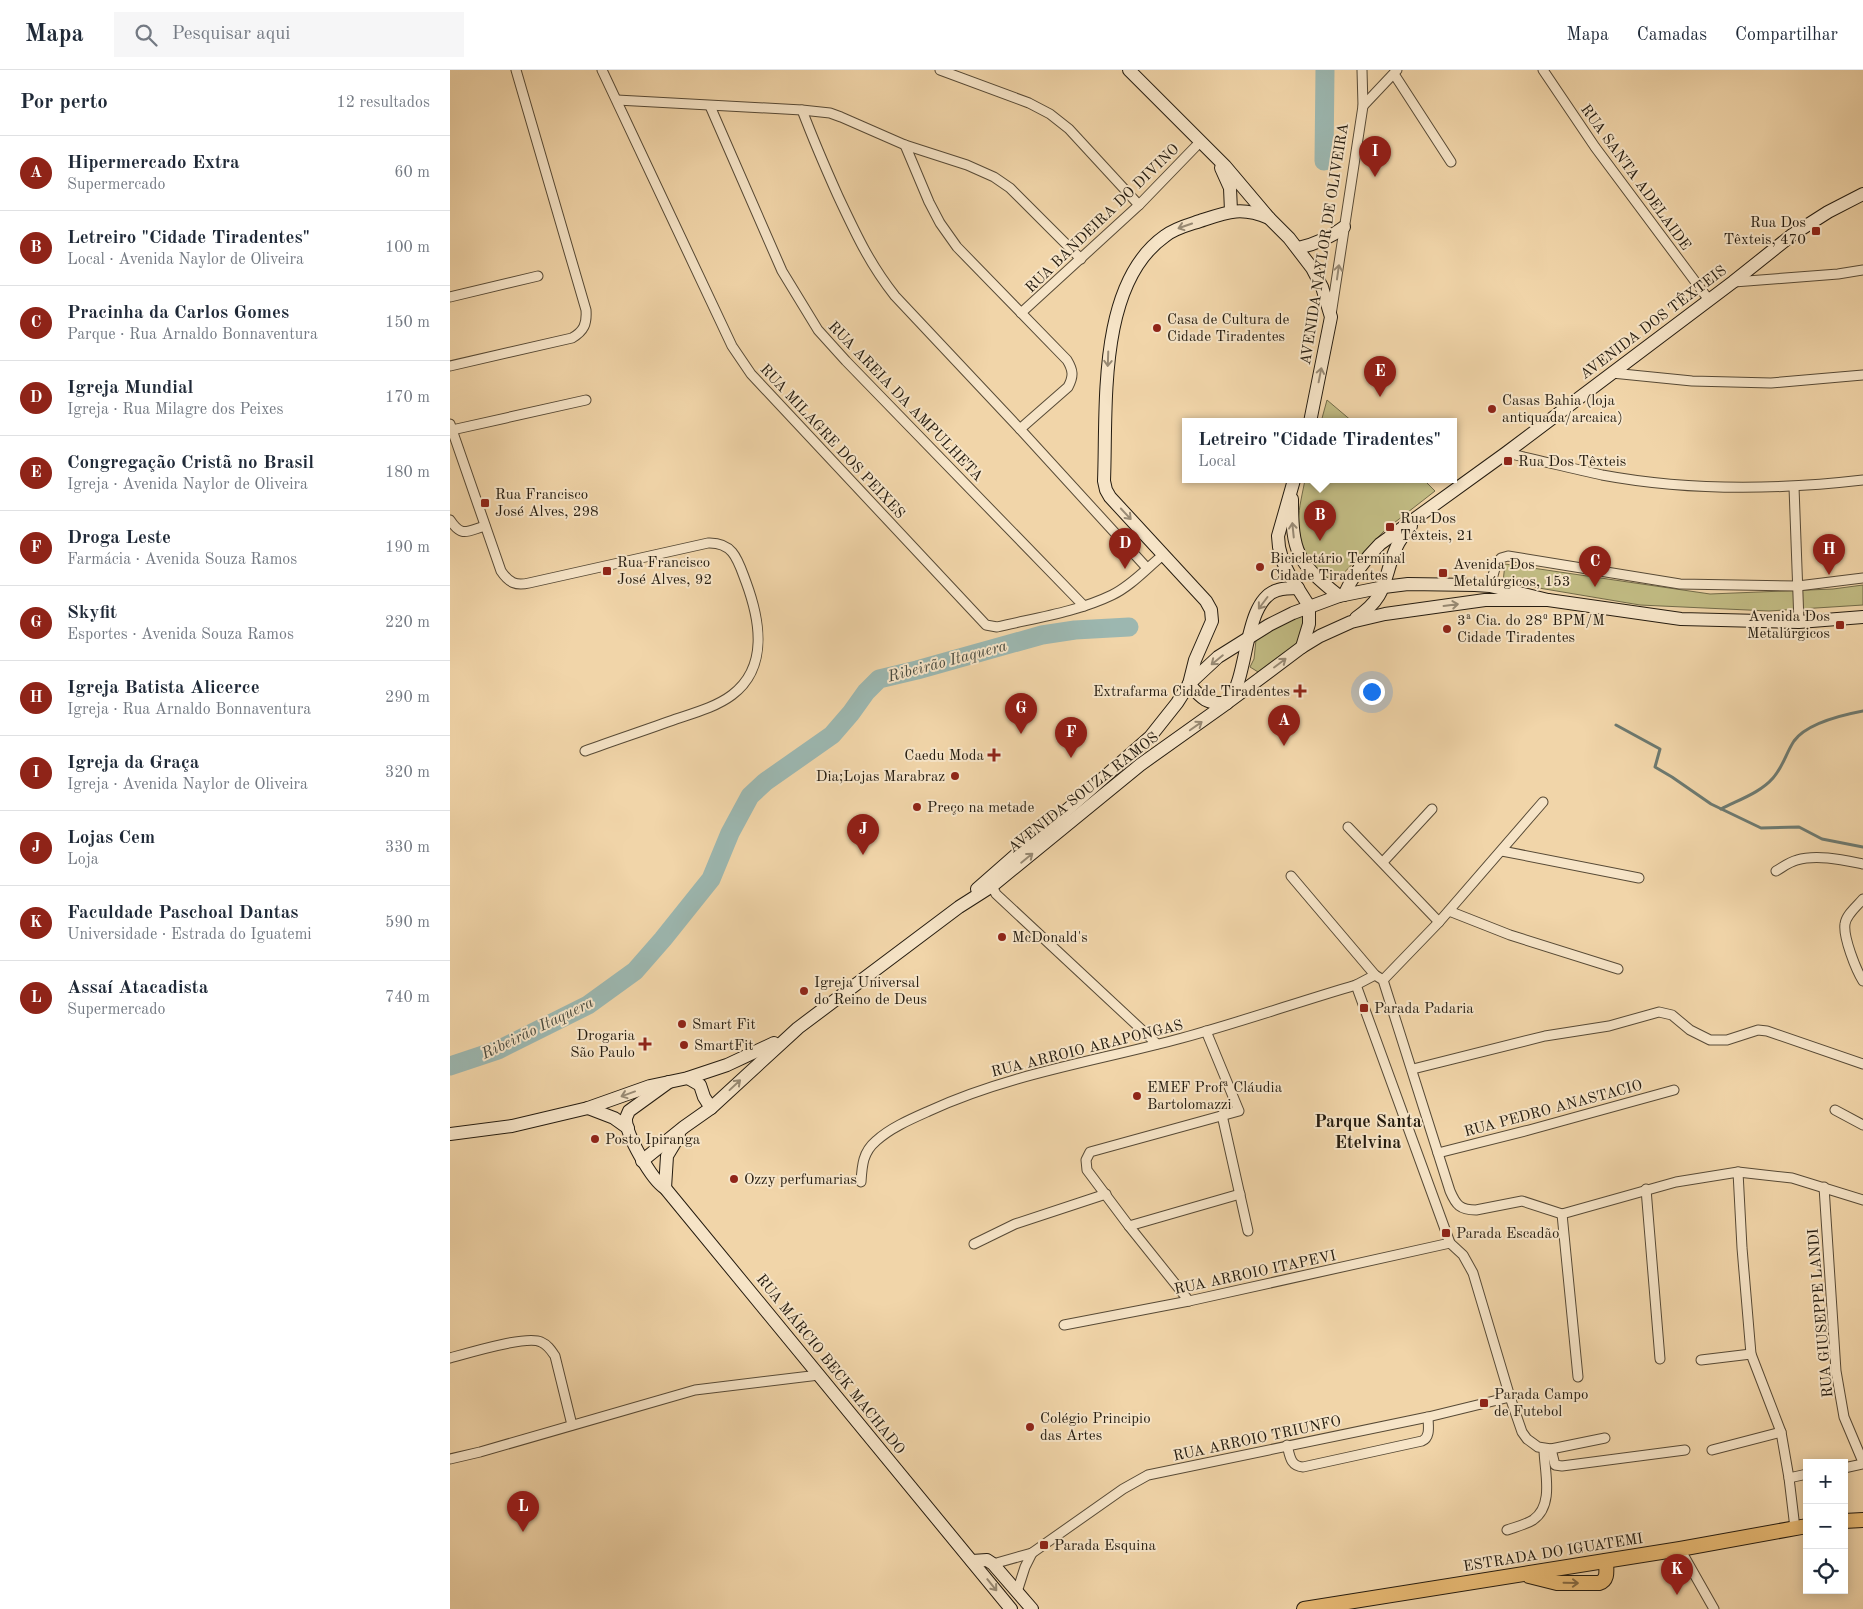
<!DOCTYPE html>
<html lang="pt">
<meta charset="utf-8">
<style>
:root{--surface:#fff;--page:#f6f6f7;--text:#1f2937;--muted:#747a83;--line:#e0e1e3;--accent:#8f2418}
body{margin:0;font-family:"Old Standard TT",serif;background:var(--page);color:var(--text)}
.controls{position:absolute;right:15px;bottom:15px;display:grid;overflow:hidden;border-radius:0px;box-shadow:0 2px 12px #0003}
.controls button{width:45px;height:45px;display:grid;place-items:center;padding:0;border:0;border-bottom:1px solid var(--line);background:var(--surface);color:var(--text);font:25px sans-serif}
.you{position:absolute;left:921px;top:621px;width:18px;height:18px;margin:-12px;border:4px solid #fff;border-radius:50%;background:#1a73e8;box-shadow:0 0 0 8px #1a73e833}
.badge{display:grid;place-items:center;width:32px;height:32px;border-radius:50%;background:var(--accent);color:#fff;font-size:16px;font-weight:700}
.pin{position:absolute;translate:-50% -41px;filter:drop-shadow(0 1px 2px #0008)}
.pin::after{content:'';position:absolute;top:26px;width:18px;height:15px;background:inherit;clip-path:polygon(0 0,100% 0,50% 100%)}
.popup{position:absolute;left:732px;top:348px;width:275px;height:65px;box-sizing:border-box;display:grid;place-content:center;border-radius:0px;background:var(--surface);filter:drop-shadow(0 1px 4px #0005);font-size:16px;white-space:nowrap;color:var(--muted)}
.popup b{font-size:19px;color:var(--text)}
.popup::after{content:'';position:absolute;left:50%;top:100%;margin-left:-10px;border:10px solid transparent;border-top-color:var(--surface)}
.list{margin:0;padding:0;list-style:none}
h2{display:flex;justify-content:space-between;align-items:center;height:65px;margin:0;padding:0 20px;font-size:21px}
h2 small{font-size:16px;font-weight:400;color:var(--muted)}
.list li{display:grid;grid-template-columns:32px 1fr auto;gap:15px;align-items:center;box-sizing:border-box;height:75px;padding:0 20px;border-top:1px solid var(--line)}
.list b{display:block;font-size:19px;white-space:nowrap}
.list p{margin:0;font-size:16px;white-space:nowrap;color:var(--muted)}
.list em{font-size:16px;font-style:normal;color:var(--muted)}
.icon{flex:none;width:28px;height:28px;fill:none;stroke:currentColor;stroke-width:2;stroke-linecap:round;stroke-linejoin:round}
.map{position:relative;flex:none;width:1413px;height:1539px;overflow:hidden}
header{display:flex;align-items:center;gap:30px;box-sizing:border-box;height:70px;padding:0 25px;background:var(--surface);border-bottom:1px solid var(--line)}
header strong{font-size:24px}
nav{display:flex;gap:28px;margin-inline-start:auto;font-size:18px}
.search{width:350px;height:45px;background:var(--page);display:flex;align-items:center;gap:12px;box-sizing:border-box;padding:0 18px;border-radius:0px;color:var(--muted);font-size:19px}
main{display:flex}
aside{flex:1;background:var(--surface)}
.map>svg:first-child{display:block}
</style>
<header>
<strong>Mapa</strong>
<div class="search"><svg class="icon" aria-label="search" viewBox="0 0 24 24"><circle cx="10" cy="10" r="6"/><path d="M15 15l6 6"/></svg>Pesquisar aqui</div>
<nav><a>Mapa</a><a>Camadas</a><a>Compartilhar</a></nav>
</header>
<main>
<aside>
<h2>Por perto<small>12 resultados</small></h2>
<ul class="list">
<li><span class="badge">A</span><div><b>Hipermercado Extra</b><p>Supermercado</p></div><em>60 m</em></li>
<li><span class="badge">B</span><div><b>Letreiro &quot;Cidade Tiradentes&quot;</b><p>Local · Avenida Naylor de Oliveira</p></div><em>100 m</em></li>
<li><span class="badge">C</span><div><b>Pracinha da Carlos Gomes</b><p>Parque · Rua Arnaldo Bonnaventura</p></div><em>150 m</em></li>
<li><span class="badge">D</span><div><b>Igreja Mundial</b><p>Igreja · Rua Milagre dos Peixes</p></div><em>170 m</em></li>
<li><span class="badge">E</span><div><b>Congregação Cristã no Brasil</b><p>Igreja · Avenida Naylor de Oliveira</p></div><em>180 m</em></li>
<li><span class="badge">F</span><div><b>Droga Leste</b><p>Farmácia · Avenida Souza Ramos</p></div><em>190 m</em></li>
<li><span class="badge">G</span><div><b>Skyfit</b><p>Esportes · Avenida Souza Ramos</p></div><em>220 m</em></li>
<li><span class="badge">H</span><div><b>Igreja Batista Alicerce</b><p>Igreja · Rua Arnaldo Bonnaventura</p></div><em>290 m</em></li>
<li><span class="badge">I</span><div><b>Igreja da Graça</b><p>Igreja · Avenida Naylor de Oliveira</p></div><em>320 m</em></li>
<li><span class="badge">J</span><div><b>Lojas Cem</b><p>Loja</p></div><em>330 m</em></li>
<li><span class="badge">K</span><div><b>Faculdade Paschoal Dantas</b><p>Universidade · Estrada do Iguatemi</p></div><em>590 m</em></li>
<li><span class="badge">L</span><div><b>Assaí Atacadista</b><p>Supermercado</p></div><em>740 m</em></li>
</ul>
</aside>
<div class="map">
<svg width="1413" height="1539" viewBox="0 0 1413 1539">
<rect width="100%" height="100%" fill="#f1d5a9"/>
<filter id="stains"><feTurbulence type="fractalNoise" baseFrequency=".004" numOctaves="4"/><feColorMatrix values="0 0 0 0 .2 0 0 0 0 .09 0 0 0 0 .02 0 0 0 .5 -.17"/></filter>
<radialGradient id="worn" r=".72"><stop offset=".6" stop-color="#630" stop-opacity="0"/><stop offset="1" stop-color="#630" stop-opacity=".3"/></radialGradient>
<g fill="#c1bb83" stroke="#726b49">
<polygon points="877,330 903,352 871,352"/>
<path d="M855,410H974L985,421L935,460L888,509L873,508C868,502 863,496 858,490C841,466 850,436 855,410Z"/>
<polygon points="1055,494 1260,524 1383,519 1413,515 1413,535 1319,541 1190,535 1053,512"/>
<polygon points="858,544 847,580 813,605 800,597 804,589 806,570 833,552"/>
</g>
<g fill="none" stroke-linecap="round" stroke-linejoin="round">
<g stroke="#6c7970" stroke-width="3">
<polyline points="1166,655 1210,679 1205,697 1222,707 1261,734 1311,758 1349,757 1372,769 1413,777"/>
<path d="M1271,739C1288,730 1310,723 1323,708C1333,697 1336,683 1344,671C1357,653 1392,645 1413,641"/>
</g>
<g stroke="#9cb7b0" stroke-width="19">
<polyline points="874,91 875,0"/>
<polyline points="0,996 48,980 138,935 185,901 213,869 261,809 280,763 300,726 315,712 382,665 401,643 416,622 429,609 467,600 592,565 625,560 679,557"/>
</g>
<g stroke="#574a36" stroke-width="11">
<g id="street">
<path d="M152,0L282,276L301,304L536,555L547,557C585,548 627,542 662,525C681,516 697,498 713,485"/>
<polyline points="490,0 579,33 600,44 619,59 689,135"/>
<polyline points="1093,0 1145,77 1259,230"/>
<polyline points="944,4 1001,92"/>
<polyline points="167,30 352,40 380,43 391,47 455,75 517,95 544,107 560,118 631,189"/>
<polyline points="260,36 332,201 368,260 396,291 634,536"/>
<polyline points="913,36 947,0"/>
<path d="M352,40C363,69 375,97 388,126C406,164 419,193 445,226L570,359L697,498"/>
<path d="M455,75L479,132L490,153L507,177L617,290C623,300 624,306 618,317L570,359"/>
<polyline points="1284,212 1388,204 1413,200"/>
<polyline points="0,227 88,206"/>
<polyline points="571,243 689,135 750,72"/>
<polyline points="881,245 913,36 912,0"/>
<path d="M0,296L122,268C134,261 137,254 136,240L66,0"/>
<polyline points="1162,303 1242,311 1321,313 1413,305"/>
<path d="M0,354L51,501C59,513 66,516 79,513L258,473C284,472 288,491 296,512C310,550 319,597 282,625C266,637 244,643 226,649C196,660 165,670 135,681"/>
<polyline points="2,360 136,330"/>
<path d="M1056,383C1088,390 1120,398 1152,405C1238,421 1327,420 1413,410"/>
<polyline points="1344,417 1349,552"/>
<path d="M0,450C12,468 17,461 35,456"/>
<polyline points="1040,516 1046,495 1051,488 1058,486 1230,514 1348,516 1413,508"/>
<polyline points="898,757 989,852"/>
<polyline points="1052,781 1189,808"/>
<polyline points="933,792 982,739"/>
<path d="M1326,801C1333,797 1339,792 1347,790C1367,784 1393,790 1413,794"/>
<path d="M841,806L925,905L933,910L1000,1121C1006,1135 1010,1140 1026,1140L1072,1131L1112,1144L1226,1112L1288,1102L1342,1108L1413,1130"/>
<polyline points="542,816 546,824 707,974"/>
<path d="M1413,829C1407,836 1396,845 1395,854C1393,867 1406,900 1413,911"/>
<polyline points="999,841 1060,865 1168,899"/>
<polyline points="933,910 989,852 1093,732"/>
<polyline points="906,915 1000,1173 1013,1185 1023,1203 1060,1327 1072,1362 1077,1369 1088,1377 1101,1379 1155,1368"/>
<polyline points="963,999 1095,966 1159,956 1209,942 1222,945 1240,960 1260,970 1277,970 1308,960 1317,961 1413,994"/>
<polyline points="1385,1040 1413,1055"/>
<polyline points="772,1045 798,1161"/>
<polyline points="988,1083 1079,1060 1224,1020"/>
<polyline points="1288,1102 1292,1178 1301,1284 1331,1362 1339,1408 1345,1458"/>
<path d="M411,1112C412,1095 413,1082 426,1071C440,1058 461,1049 479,1041C559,1004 647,991 732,968C791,952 848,932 906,915L925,905"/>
<polyline points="1374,1117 1386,1301 1394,1347 1413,1392"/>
<polyline points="1196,1119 1210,1289"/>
<polyline points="1112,1144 1128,1307"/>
<polyline points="679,1156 790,1124"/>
<polyline points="524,1174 565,1154 656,1124"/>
<polyline points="739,1231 679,1156 637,1100 636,1090 640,1082 789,1041 756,961"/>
<polyline points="614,1255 739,1231 1000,1173"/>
<path d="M0,1288C18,1283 77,1265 91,1272C98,1275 101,1280 105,1286L122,1355"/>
<polyline points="1251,1290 1301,1284"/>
<path d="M837,1375C840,1386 840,1396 853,1397L972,1371C981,1367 978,1355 978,1347"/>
<polyline points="1101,1379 1105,1395 1112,1396 1235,1380"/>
<polyline points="1262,1380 1331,1362"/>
<polyline points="0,1389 30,1382 245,1320 369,1305"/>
<polyline points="1394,1398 1413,1394"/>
<polyline points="1339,1408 1357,1404"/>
<path d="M1057,1460C1065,1457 1075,1455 1083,1450C1105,1435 1094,1400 1094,1379"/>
<polyline points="1230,1479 1264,1539"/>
<polyline points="543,1494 582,1483 673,1419 698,1405 978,1347 1060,1327"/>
<polyline points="567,1522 575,1497 582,1483"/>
</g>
</g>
<g stroke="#241b0f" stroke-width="14">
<g id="secondary">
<polyline points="679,0 775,96 819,148 839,168 862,198 872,217 881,247 860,352"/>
<polyline points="771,98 780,118 781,141"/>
<path d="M848,178C866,174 880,168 894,157"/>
<polyline points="844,410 828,466 829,477 833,492 840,506 859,536 859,554 852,577"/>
<path d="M842,429C842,483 847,492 889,526"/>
<path d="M894,525C903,505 914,490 930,474L1056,383L1283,212L1342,165L1378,142L1413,124"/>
<path d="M906,548C940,525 932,508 947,476C950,469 956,462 961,456"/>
<path d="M739,614L745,590L762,551L761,540L756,531L660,427L656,420L654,411C657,336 647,214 715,166C725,158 738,155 750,151C777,142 791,136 819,148"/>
<path d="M739,614C752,629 756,634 777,633"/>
<path d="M780,629C799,603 794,529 828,520C834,518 841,518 848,518"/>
<polyline points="527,819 700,667 727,633 739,614 768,587 819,555 843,543 889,526 934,517 958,514 1025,515 1040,516 1098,530 1231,549 1349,552 1413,547"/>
<polyline points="238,1008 250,1015 254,1027 261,1038"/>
<path d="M219,1012L179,1041C179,1041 176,1048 176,1048C175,1064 202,1110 215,1118L561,1539"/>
<polyline points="138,1038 164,1048 178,1058"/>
<polyline points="0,1064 62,1056 138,1038 200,1016 238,1008 277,995 324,973"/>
<polyline points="192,1091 234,1057 261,1038 348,958 509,837 542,816 690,695 777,633 852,577 870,566 901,552 935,544 1035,530 1098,530"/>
<polyline points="215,1118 217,1086 229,1066"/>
<polyline points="522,1491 537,1490 543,1494 582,1539"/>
</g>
</g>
<g stroke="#241b0f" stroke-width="16">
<g id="primary">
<polyline points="1394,1451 1413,1450"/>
<path d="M1079,1506L1107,1513H1149C1159,1510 1156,1499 1156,1491"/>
<polyline points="854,1539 1230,1479 1357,1456"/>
</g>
</g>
<use href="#street" stroke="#f6e4c7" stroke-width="9"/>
<use href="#secondary" stroke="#f6e4c7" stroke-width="12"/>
<use href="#primary" stroke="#e8ba74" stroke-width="14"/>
</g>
<defs><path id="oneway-shaft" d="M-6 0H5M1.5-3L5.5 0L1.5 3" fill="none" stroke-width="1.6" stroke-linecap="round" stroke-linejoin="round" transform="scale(1.25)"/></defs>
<g stroke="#988a74">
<use href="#oneway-shaft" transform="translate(735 156) rotate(161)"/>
<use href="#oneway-shaft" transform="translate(888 202) rotate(-82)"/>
<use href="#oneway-shaft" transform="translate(658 289) rotate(92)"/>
<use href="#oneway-shaft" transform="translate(870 305) rotate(-79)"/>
<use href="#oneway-shaft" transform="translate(676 444) rotate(47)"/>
<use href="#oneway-shaft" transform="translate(843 460) rotate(-96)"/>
<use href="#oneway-shaft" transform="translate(813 533) rotate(127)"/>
<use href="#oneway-shaft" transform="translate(1001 535) rotate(-7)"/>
<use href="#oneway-shaft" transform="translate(767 590) rotate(141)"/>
<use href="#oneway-shaft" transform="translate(830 593) rotate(-37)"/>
<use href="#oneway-shaft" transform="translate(746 656) rotate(-35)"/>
<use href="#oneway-shaft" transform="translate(577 788) rotate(-39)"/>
<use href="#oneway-shaft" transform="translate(285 1015) rotate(-43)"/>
<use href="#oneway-shaft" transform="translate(178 1024) rotate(160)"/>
<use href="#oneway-shaft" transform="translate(542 1515) rotate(51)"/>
</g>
<use stroke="#866a42" href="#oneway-shaft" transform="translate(1121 1513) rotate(1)"/>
<g fill="#8f2418" stroke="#f6e4c7" stroke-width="2">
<rect x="1361" y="156" width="10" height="10" rx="2.5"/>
<circle cx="707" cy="258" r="5"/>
<circle cx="1042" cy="339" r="5"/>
<rect x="1053" y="386" width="10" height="10" rx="2.5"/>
<rect x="30" y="428" width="10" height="10" rx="2.5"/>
<rect x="935" y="452" width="10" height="10" rx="2.5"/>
<circle cx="810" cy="497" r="5"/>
<rect x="152" y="496" width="10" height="10" rx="2.5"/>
<rect x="988" y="498" width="10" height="10" rx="2.5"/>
<rect x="1385" y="550" width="10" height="10" rx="2.5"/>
<circle cx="997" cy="559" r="5"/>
<path d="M847.5 613.5h5v5h5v5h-5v5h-5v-5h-5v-5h5z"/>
<path d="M541.5 677.5h5v5h5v5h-5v5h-5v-5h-5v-5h5z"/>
<circle cx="505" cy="706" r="5"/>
<circle cx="467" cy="737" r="5"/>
<circle cx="552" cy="867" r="5"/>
<circle cx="354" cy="921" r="5"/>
<rect x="909" y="933" width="10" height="10" rx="2.5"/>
<circle cx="232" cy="954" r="5"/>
<path d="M192.5 966.5h5v5h5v5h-5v5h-5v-5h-5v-5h5z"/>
<circle cx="234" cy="975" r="5"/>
<circle cx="687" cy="1026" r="5"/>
<circle cx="145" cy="1069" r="5"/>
<circle cx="284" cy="1109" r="5"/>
<rect x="991" y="1158" width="10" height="10" rx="2.5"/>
<rect x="1029" y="1328" width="10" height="10" rx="2.5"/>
<circle cx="580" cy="1357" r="5"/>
<rect x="589" y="1470" width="10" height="10" rx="2.5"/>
</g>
<g text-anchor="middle" stroke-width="4" stroke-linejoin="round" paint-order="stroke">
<g font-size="15" fill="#241b0f" stroke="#f6e4c7">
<text transform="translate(1186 107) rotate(54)" y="5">RUA SANTA ADELAIDE</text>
<text transform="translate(652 148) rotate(-44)" y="5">RUA BANDEIRA DO DIVINO</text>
<text transform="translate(874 174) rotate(-81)" y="5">AVENIDA NAYLOR DE OLIVEIRA</text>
<text transform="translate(1203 252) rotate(-37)" y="5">AVENIDA DOS TÊXTEIS</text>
<text transform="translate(456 331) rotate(46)" y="5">RUA AREIA DA AMPULHETA</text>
<text transform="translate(383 371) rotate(47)" y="5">RUA MILAGRE DOS PEIXES</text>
<text transform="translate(633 722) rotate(-38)" y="5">AVENIDA SOUZA RAMOS</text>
<text transform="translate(637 978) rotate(-14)" y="5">RUA ARROIO ARAPONGAS</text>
<text transform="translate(1103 1038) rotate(-15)" y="5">RUA PEDRO ANASTACIO</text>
<text transform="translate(805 1202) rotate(-12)" y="5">RUA ARROIO ITAPEVI</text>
<text transform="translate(1370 1243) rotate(-95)" y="5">RUA GIUSEPPE LANDI</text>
<text transform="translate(381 1294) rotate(51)" y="5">RUA MÁRCIO BECK MACHADO</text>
<text transform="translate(807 1368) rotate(-12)" y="5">RUA ARROIO TRIUNFO</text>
<text transform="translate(1103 1482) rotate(-9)" y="5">ESTRADA DO IGUATEMI</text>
</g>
<g font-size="15" fill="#241b0f" stroke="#f6e4c7" text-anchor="start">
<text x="1356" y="157" text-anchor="end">Rua Dos<tspan x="1356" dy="17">Têxteis, 470</tspan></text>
<text x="717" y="254">Casa de Cultura de<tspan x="717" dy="17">Cidade Tiradentes</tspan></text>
<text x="1052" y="335">Casas Bahia (loja<tspan x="1052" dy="17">antiquada/arcaica)</tspan></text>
<text x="1068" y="396">Rua Dos Têxteis</text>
<text x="45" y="429">Rua Francisco<tspan x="45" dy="17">José Alves, 298</tspan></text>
<text x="950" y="453">Rua Dos<tspan x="950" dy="17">Têxteis, 21</tspan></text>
<text x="820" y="493">Bicicletário Terminal<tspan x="820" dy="17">Cidade Tiradentes</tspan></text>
<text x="167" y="497">Rua Francisco<tspan x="167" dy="17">José Alves, 92</tspan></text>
<text x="1003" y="499">Avenida Dos<tspan x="1003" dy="17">Metalúrgicos, 153</tspan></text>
<text x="1380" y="551" text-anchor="end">Avenida Dos<tspan x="1380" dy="17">Metalúrgicos</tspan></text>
<text x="1007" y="555">3ª Cia. do 28º BPM/M<tspan x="1007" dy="17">Cidade Tiradentes</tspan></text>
<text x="840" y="626" text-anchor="end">Extrafarma Cidade Tiradentes</text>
<text x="534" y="690" text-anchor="end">Caedu Moda</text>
<text x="495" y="711" text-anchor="end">Dia;Lojas Marabraz</text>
<text x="477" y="742">Preço na metade</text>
<text x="562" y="872">McDonald's</text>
<text x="364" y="917">Igreja Universal<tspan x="364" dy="17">do Reino de Deus</tspan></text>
<text x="924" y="943">Parada Padaria</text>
<text x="242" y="959">Smart Fit</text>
<text x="185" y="970" text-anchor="end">Drogaria<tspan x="185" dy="17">São Paulo</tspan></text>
<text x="244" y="980">SmartFit</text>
<text x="697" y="1022">EMEF Profª Cláudia<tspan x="697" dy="17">Bartolomazzi</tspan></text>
<text x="155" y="1074">Posto Ipiranga</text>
<text x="294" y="1114">Ozzy perfumarias</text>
<text x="1006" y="1168">Parada Escadão</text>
<text x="1044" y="1329">Parada Campo<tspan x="1044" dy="17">de Futebol</tspan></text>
<text x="590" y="1353">Colégio Principio<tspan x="590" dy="17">das Artes</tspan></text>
<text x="604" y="1480">Parada Esquina</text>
</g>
<g font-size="16" font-style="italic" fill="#484a3f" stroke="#f6e4c7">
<text transform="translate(497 590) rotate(-15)" y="6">Ribeirão Itaquera</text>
<text transform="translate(87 957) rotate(-26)" y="6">Ribeirão Itaquera</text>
</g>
<g font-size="18" font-weight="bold" fill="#241b0f" stroke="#f6e4c7">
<text x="918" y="1057">Parque Santa<tspan x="918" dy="21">Etelvina</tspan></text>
</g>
</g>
<rect width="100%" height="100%" filter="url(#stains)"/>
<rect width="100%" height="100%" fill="url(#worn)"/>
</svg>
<div class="controls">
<button>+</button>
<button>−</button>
<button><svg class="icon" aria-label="locate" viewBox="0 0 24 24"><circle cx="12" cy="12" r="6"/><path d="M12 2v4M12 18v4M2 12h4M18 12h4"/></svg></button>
</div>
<div class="you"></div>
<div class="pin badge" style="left:834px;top:676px">A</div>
<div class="pin badge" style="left:870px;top:471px">B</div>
<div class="popup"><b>Letreiro &quot;Cidade Tiradentes&quot;</b>Local</div>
<div class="pin badge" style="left:1145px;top:517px">C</div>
<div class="pin badge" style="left:675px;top:499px">D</div>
<div class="pin badge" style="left:930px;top:327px">E</div>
<div class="pin badge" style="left:621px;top:688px">F</div>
<div class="pin badge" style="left:571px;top:664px">G</div>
<div class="pin badge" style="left:1379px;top:505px">H</div>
<div class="pin badge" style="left:925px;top:107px">I</div>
<div class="pin badge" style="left:413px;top:785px">J</div>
<div class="pin badge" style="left:1227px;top:1525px">K</div>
<div class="pin badge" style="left:73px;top:1462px">L</div>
</div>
</main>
